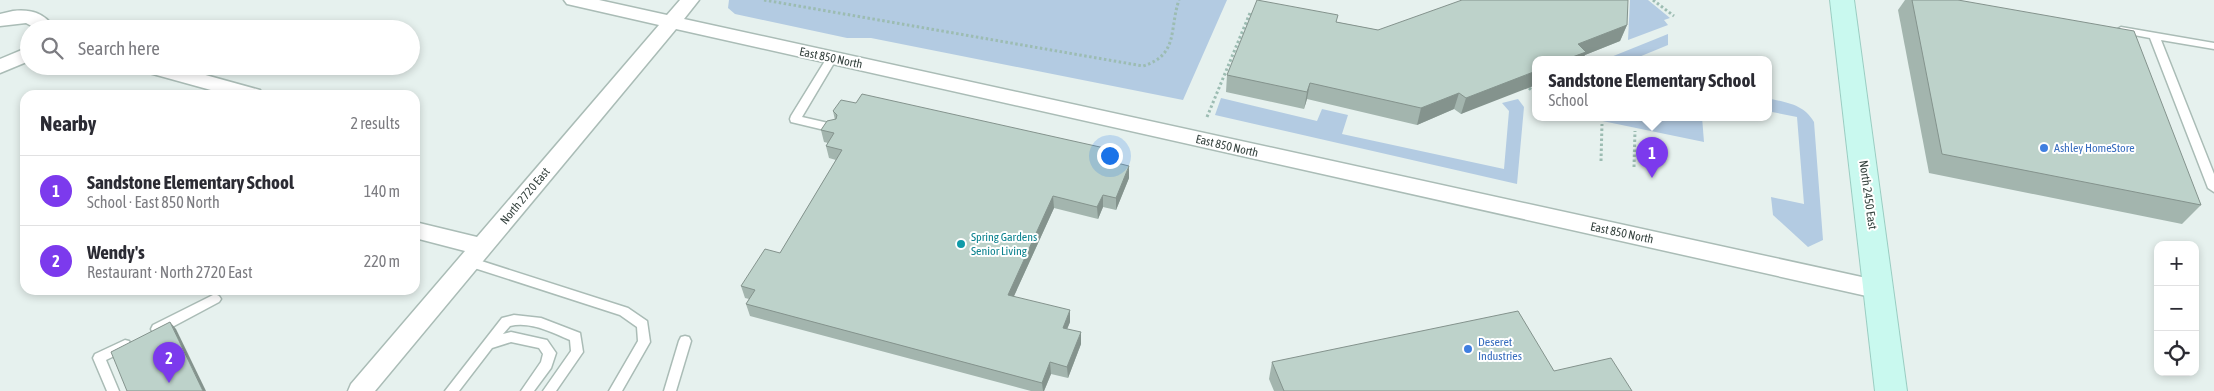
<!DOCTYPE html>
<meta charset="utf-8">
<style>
:root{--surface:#fff;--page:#f2f2f3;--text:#2b2b33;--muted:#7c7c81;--line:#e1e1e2;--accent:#7c3aed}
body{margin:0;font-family:"Asap Condensed",sans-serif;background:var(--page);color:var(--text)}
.controls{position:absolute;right:15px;bottom:15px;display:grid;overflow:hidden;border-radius:10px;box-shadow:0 2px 8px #0003}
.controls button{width:45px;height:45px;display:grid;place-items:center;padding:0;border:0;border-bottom:1px solid var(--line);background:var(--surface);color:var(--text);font:25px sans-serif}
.you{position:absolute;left:1109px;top:155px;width:18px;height:18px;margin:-12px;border:4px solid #fff;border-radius:50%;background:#1a73e8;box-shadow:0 0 0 8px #1a73e833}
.badge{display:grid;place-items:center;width:32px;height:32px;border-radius:50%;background:var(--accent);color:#fff;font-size:16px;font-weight:700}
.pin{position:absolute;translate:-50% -41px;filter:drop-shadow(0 1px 2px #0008)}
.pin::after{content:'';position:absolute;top:26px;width:18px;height:15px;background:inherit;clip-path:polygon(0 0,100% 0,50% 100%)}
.popup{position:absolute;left:1532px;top:56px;width:240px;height:65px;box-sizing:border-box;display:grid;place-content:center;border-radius:10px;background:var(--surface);filter:drop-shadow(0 1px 4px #0005);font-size:16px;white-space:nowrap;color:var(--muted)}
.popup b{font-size:19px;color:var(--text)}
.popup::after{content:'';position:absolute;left:50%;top:100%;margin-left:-10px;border:10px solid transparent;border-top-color:var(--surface)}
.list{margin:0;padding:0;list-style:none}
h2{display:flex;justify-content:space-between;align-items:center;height:65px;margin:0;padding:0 20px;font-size:21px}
h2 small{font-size:16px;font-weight:400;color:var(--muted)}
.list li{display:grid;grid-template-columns:32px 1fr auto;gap:15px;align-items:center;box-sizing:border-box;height:70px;padding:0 20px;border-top:1px solid var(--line)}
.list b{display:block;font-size:19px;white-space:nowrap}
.list p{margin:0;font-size:16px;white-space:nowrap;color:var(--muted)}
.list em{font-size:16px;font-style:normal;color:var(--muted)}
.icon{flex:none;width:28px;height:28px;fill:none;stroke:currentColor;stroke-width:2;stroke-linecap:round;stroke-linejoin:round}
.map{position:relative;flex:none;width:2214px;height:391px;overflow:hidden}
.search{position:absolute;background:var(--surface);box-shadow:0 2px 8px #0003;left:20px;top:20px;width:400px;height:55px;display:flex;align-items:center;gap:12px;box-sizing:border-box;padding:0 18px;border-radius:28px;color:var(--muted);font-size:19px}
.panel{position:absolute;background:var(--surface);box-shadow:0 2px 8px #0003;left:20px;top:90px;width:400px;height:205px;border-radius:15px}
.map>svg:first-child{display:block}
</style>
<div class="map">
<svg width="2214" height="391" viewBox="0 0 2214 391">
<rect width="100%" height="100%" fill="#e6f1ee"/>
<g fill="#b3cbe2">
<polygon points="729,0 1227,0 1183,100 871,38 847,38 735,14 728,8"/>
<polygon points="1630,0 1648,0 1670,18 1664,20 1668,25 1628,40"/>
<polygon points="1668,34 1668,45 1634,59 1606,59"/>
<polygon points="1221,98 1317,121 1322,109 1348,115 1342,134 1504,169 1509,111 1502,103 1518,99 1524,107 1517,184 1215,115"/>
<path d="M1771,99C1789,103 1804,105 1814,122L1823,240L1808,247L1773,215L1771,197L1804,204L1797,117L1772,112Z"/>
<polygon points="1583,117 1702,117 1704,142"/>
</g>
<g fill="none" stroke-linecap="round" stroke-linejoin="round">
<g stroke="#aabcb6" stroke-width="3">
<g id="lane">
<polygon points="2121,27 2214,43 2214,49 2161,40 2214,174 2214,192 2208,188 2150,38 2118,32 2116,30"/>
<polygon points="832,55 837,58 802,117 837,125 838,128 837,131 833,132 791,122 790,119 791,116 828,56"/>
<polygon points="469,257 628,308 647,321 650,342 622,391 609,391 638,341 637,327 620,315 465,265 463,262 465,259"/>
<polygon points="215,294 219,296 221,299 219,302 161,333 157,334 153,333 151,329 153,325"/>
<path d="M514,315L541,318L580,333L583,352L556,391H543L571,351L570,340C551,332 530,321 510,326L503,334L511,332L547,340L556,353L551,368L534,391H521L541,362L543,354L539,348L511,342L492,348L459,391H445L502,318Z"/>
<polygon points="685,336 689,337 691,341 676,391 664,391 679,341 681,337"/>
<polygon points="125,340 129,341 131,345 129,349 106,360 119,391 107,391 93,358 95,354"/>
</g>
</g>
<g stroke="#aabcb6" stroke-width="3">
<g id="street">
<polygon points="564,0 599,0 667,15 680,0 699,0 684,19 1880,281 1888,284 1891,290 1888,296 1880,299 676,29 375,391 348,391 351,384 465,251 415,238 415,222 477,237 659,25 567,4"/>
<path d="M13,11C31,9 45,13 55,29H37L26,23L0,26V14Z"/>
<polygon points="29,47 29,61 0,73 0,59"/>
<polygon points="140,66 173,66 260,90 263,95 229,95 142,71"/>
</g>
</g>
<g stroke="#9acdc2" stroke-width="2">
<polygon id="secondary" points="1830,0 1854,0 1907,391 1875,391"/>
</g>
<g stroke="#9cbcb2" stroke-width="3" stroke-dasharray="2.5 2.5" stroke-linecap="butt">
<path d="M764,0L1143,66C1179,55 1169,29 1179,0"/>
<polyline points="1653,0 1674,16"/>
<polyline points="1529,88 1536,94"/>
<polyline points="1207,117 1250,13 1254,14"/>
<polyline points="1601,161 1602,124"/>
<polyline points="1634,167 1635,131"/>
</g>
<use href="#lane" fill="#fff" fill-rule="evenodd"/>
<use href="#street" fill="#fff" fill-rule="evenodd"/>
<use href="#secondary" fill="#c9f9ef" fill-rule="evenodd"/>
</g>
<g fill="#a3b5ae">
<polygon points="1905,0 1958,0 2201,205 2182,224 1929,173 1898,10"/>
<polygon points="1337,22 1378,30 1627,25 1620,41 1585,55 1461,114 1454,109 1417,125 1307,99 1304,109 1226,92 1227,75"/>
<polygon points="833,111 1117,163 1129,178 1116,210 1103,207 1098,219 1054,208 1014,296 1070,322 1067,329 1081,344 1068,378 1051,374 1044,391 1031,391 750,316 746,304 749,299 745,298 741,286 780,253 836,160 829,158 826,146 828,143 824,142 821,130 835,120"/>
<polygon points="1272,362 1554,371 1632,391 1274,391 1269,379"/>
</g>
<g fill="#84938d">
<polygon points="1627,25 1620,41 1585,55 1583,59 1567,59 1578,44"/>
<polygon points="1536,71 1536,85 1461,114 1466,98"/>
<polygon points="1310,83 1307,99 1304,109 1307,92"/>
<polygon points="1459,93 1454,109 1417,125 1421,108"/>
<polygon points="1118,151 1117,163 1113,175 1113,162"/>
<polygon points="1129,166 1129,178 1116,210 1116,198"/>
<polygon points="1103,195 1103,207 1098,219 1097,207"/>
<polygon points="1053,196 1054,208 1009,307 1008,295"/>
<polygon points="1070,310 1070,322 1063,339 1063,328"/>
<polygon points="170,322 176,329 206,391 203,391"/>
<polygon points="1081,332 1081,344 1068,378 1067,367"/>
<polygon points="1050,362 1051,374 1044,391 1043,391 1042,383"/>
</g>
<g fill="#bdd2ca" stroke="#84938d">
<polygon points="1257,0 1338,15 1336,22 1378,30 1462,0 1628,0 1627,25 1578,44 1586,52 1567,59 1536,59 1536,71 1466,98 1459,93 1421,108 1310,83 1307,92 1227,75"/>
<polygon points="1912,0 1958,0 2134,31 2201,205 1942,154"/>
<polygon points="862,94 1118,151 1113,162 1129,166 1116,198 1103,195 1097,207 1053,196 1008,295 1070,310 1063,328 1081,332 1067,367 1050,362 1042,383 746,304 755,290 741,286 765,249 780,253 842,150 826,146 834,133 821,130 827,121 836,119 837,115 833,111 841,100 856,103"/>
<polygon points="1518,311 1554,371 1611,358 1632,391 1284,391 1272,362"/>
<polygon points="170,322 203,391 127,391 111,352"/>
</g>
<g fill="#3f7fe0" stroke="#fff" stroke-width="2">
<circle cx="2044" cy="148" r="5"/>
<circle cx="1468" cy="349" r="5"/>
</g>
<circle fill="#0f9aa8" stroke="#fff" stroke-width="2" cx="961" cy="244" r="5"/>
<g text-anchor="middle" stroke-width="4" stroke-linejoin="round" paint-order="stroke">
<g font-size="12" fill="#36433f" stroke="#fff">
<text transform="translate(831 58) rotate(12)" y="4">East 850 North</text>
<text transform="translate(1227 146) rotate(13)" y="4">East 850 North</text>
<text transform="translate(1868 195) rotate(82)" y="4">North 2450 East</text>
<text transform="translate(525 196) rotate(-50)" y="4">North 2720 East</text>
<text transform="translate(1622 233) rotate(12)" y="4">East 850 North</text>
</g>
<g font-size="12" fill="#366cbe" stroke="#fff" text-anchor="start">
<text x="2054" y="152">Ashley HomeStore</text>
<text x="1478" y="346">Deseret<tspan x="1478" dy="14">Industries</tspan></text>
</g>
<g font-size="12" fill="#0d838f" stroke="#fff" text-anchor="start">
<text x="971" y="241">Spring Gardens<tspan x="971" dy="14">Senior Living</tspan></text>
</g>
</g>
</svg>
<div class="controls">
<button>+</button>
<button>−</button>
<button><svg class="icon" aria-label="locate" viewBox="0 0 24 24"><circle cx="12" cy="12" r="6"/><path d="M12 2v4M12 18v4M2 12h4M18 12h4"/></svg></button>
</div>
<div class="you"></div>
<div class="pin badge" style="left:1652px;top:178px">1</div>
<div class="popup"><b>Sandstone Elementary School</b>School</div>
<div class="pin badge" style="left:169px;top:383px">2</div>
<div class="search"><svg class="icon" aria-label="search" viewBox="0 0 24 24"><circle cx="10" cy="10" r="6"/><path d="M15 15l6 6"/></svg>Search here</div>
<section class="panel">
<h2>Nearby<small>2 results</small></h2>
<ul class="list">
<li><span class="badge">1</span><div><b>Sandstone Elementary School</b><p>School · East 850 North</p></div><em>140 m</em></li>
<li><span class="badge">2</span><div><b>Wendy's</b><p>Restaurant · North 2720 East</p></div><em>220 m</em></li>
</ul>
</section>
</div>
